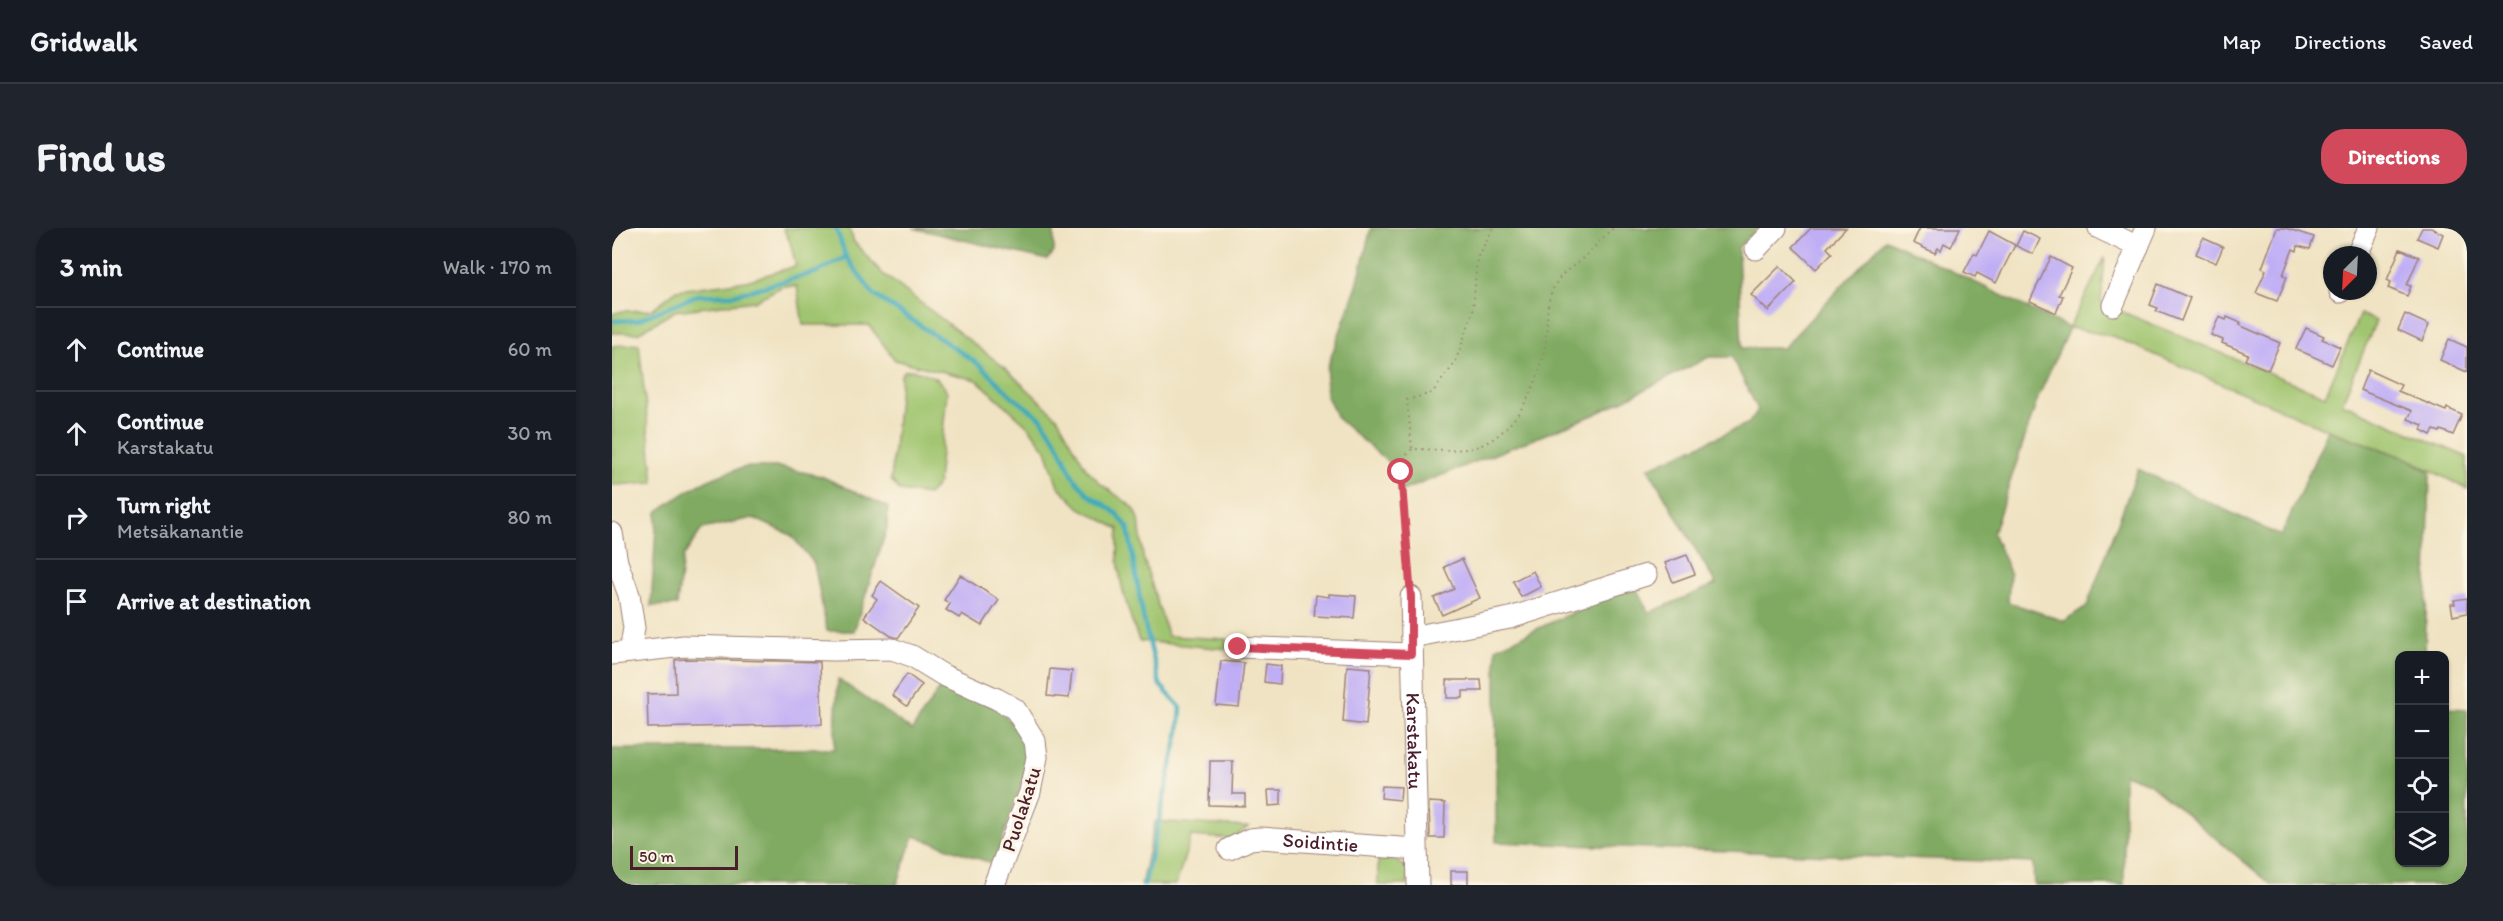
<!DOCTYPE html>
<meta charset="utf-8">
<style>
:root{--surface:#171b24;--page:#20242c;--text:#f1f3f6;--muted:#9ea1a6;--line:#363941;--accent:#d1495b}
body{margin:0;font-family:Itim,sans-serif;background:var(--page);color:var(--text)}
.controls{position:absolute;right:18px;bottom:18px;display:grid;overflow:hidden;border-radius:12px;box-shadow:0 2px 4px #0004}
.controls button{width:54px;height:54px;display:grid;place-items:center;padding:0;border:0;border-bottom:2px solid var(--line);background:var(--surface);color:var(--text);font:30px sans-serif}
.compass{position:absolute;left:1711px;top:18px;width:54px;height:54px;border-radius:50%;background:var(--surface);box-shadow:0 2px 4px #0004;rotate:204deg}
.scale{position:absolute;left:18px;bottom:15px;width:108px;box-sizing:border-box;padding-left:6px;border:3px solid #4a1f2b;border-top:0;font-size:16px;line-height:21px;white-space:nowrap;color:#4a1f2b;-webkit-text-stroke:4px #fcf5e5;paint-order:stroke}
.stop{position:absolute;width:18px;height:18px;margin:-14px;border:4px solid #d1495b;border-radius:50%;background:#fff}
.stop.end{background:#d1495b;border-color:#fff;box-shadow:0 2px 6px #0008}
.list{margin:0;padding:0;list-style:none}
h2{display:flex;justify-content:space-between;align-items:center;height:78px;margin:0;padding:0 24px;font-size:26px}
h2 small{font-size:20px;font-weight:400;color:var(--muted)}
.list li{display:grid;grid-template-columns:39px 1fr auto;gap:18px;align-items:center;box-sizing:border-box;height:84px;padding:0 24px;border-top:2px solid var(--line)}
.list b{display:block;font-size:22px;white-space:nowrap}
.list p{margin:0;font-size:20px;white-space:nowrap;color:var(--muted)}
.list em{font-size:20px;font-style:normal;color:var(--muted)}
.icon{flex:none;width:33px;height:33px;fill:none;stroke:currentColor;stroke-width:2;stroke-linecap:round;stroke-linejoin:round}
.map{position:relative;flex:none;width:1855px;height:657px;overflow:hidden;border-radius:24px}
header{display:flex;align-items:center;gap:36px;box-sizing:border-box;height:84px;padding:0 30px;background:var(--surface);border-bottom:2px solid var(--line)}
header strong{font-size:28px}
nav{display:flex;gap:33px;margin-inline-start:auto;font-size:21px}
.intro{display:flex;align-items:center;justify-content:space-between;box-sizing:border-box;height:144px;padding:0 36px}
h1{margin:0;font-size:42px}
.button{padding:15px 27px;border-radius:24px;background:var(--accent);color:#fff;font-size:21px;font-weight:700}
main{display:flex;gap:36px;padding:0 36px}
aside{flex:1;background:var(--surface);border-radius:24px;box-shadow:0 2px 4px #0004}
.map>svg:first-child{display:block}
</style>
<header>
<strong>Gridwalk</strong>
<nav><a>Map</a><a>Directions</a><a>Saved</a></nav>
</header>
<div class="intro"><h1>Find us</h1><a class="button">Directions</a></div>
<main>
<aside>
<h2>3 min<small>Walk · 170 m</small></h2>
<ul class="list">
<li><svg class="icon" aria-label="ahead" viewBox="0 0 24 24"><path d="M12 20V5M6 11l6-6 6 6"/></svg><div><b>Continue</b></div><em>60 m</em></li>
<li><svg class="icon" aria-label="ahead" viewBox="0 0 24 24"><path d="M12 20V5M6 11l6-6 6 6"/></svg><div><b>Continue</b><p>Karstakatu</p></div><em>30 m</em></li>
<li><svg class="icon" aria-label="right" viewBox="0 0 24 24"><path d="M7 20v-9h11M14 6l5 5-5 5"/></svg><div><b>Turn right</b><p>Metsäkanantie</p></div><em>80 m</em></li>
<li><svg class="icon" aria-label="arrive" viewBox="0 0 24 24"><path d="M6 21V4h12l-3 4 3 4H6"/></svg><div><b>Arrive at destination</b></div></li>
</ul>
</aside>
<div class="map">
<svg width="1855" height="657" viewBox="0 0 1855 657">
<rect width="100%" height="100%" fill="#fcf5e5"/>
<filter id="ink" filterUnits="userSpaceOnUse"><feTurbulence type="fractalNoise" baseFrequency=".0167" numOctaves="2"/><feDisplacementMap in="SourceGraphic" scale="12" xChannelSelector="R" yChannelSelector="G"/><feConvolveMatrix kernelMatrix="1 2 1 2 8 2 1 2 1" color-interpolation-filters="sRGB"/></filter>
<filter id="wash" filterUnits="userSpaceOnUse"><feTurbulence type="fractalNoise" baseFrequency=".008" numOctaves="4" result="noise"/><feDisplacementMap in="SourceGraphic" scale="24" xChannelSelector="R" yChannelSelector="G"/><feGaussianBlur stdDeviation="1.35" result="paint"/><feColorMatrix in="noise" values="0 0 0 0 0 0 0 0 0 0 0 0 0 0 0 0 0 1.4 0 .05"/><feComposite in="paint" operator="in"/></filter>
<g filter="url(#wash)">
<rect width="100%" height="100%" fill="#f0e3c3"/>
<g fill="#a0c56f" stroke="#75724d" stroke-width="1.5">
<path d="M171,0H237L242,14L270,45L392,139L446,190L474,240L488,255L522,280L527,291L531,329L556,408L614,411L615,421L527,413C513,374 502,342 507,301L468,280L446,258L434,222L416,198L365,152L283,132L257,97H191L185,58H171L142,73L63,83L26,105H0V86L10,83L39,82L65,62L134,53L184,38L178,14Z"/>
<polygon points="1493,29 1489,75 1713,168 1748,86 1764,93 1730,175 1855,229 1855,261 1799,232 1716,202 1500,108 1457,100"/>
<polygon points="27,116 42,255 0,257 0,118"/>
<path d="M299,142C313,144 329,150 335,164L326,254L322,261L316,267L288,263L279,252L289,147L292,143Z"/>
<polygon points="543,593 636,599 620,611 579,608 564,657 529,657"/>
<polygon points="766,632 783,632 797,641 796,657 766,657"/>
</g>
<g fill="#80aa62" stroke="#656446" stroke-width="1.5">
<polygon points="301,0 442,0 442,24 435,32"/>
<polygon points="759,0 1146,0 1126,20 1130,120 1171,120 1274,11 1457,100 1426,170 1381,305 1398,345 1396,374 1452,393 1475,378 1526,241 1669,308 1716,202 1799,232 1818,244 1813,427 1788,428 1788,634 1832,634 1833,480 1855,481 1855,657 1660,657 1537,555 1512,546 1512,657 1422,657 1421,635 884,614 884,420 1022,356 1037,385 1104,356 1036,240 1137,195 1146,182 1120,129 1097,129 984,186 790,263 778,236 725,190 714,166 715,140 745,57"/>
<path d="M134,239H167L209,248L276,279L275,300L242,403H215L202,335L179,307L141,290L90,301L71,329L65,377L39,378L45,284C77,261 96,249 134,239Z"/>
<polygon points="226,451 300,502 332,454 384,479 413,508 417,533 382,636 302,608 285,657 0,657 0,521 222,521"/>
</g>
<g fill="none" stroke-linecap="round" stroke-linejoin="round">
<g stroke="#3caabb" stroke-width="4.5">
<polyline points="224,0 234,29 262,67 368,137 401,169 429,190 444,212 462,250 477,267 501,282 516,299 531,389 548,457 569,480 567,503 532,657"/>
<polyline points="0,93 26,92 86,67 121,67 205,44 234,29"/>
</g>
</g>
<g id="blocks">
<g fill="#bfadf5">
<polygon points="1199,0 1234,0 1215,20 1220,25 1204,41 1181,19"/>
<polygon points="1308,0 1348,0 1339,19 1332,15 1329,22 1326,20 1323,25 1301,15"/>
<polygon points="1665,0 1673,0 1702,9 1698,21 1686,18 1685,23 1681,21 1671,47 1675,49 1665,73 1644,65 1654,42 1650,40"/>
<polygon points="1810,0 1819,0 1831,6 1826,19 1805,10"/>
<polygon points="1377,3 1403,17 1384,55 1365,45 1363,49 1352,44 1362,25 1365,27"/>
<polygon points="1411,3 1428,11 1421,26 1404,18"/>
<polygon points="1591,10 1611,19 1604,35 1584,26"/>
<polygon points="1788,21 1807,29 1795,57 1799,58 1795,68 1776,60 1779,54 1775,52"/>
<polygon points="1439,29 1460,40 1447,67 1451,68 1444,85 1418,73"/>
<polygon points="1168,38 1184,54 1156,83 1139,67"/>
<polygon points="1546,56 1578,70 1569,93 1544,83 1546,80 1538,77"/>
<polygon points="1793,86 1817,97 1810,113 1786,102"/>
<polygon points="1607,89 1614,92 1615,89 1629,95 1627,97 1668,115 1656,142 1633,132 1636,126 1610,115 1611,112 1599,107"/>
<polygon points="1694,100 1712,108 1710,111 1728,119 1720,137 1684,121"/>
<polygon points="1837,111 1855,119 1855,144 1828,132"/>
<polygon points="1756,142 1789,157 1786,163 1834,183 1835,180 1850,187 1841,207 1829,202 1828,204 1822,202 1819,207 1809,202 1811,197 1796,191 1800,183 1748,162"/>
<polygon points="1075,327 1083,346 1061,354 1053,335"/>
<polygon points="850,331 868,370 830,387 822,370 842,361 832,339"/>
<polygon points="921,343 929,359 909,369 901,353"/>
<polygon points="348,347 387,372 370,398 350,386 347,390 334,382 338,376 332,372"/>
<polygon points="269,353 307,380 286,410 279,408 252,389 265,371 260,367"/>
<polygon points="717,366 744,368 742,390 702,388 704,367 717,369"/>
<polygon points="1855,370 1855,385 1841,388 1839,376 1843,376 1842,372"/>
<polygon points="73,431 208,434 210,496 36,500 35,466 64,465 63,432"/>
<polygon points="609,433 632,435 627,479 604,477"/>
<polygon points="654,436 669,438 668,456 652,454"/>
<polygon points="735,438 759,440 754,497 731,494"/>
<polygon points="438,441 460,443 457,470 435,468"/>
<polygon points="295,446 310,457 295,478 280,467"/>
<polygon points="835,452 869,452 870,463 851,463 851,470 835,470"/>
<polygon points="598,533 621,533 620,566 633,566 633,578 597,577"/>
<polygon points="770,558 789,559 788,572 769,570"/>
<polygon points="656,562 669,562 669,577 657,578"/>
<polygon points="817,574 833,575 832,610 818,610"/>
<rect x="839" y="643" width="17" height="14"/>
</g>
</g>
</g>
<g filter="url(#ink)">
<use href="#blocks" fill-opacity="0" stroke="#9d8177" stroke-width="1.5"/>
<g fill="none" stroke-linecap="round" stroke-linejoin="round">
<g stroke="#9d8177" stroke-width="23">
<g id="minor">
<polyline points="1487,0 1526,19"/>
<polyline points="1144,21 1164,0"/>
<polyline points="1745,27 1757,0"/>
<polyline points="1728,64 1729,63"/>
<polyline points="1501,77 1534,0"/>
<polyline points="0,305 5,334 17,367 22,400 18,424"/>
<path id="s1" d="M799,369L806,657"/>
<polyline points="800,409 898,390 1034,347"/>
<polyline points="626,419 799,426"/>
<polyline points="0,426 72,418 221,422 280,421 300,428 331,447 385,471 403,481 423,513 425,529 418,564 382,657"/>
<path id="s2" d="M617,621L638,611L648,610L804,621"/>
</g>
</g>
<g stroke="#9d8177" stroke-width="2" stroke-dasharray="1.5 4.5" stroke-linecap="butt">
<polyline points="800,220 795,172 820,165 843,135 861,84 865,30 881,0"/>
<path d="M798,351L789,244L792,230L800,221C818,221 847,224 864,219C904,207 931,150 934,110C936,91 933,75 943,57C950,43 962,39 972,29C982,20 991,9 1001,0"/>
</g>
<use href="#minor" stroke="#fff" stroke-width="21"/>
</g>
</g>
<g fill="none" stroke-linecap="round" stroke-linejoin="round" filter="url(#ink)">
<polyline stroke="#d1495b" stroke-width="8" points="626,419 799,426 799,369 789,244"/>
</g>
<g text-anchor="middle" stroke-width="6" stroke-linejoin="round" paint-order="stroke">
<g font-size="20" fill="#4a1f2b" stroke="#fcf5e5">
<text dy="7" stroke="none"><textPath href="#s1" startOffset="144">Karstakatu</textPath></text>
<text transform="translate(409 581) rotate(-72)" y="7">Puolakatu</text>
<text dy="7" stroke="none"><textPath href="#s2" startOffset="94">Soidintie</textPath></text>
</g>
</g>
</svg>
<div class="controls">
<button>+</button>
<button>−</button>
<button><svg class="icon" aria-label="locate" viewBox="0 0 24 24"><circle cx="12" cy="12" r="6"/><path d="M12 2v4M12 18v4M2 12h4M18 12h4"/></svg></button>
<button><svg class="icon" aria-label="layers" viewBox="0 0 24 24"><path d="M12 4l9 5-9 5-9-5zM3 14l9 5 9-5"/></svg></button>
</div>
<svg class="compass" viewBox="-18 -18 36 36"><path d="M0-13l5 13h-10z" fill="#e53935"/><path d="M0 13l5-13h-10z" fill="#9ea1a6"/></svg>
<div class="scale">50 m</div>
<div class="stop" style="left:789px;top:244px"></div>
<div class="stop end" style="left:626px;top:419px"></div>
</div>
</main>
